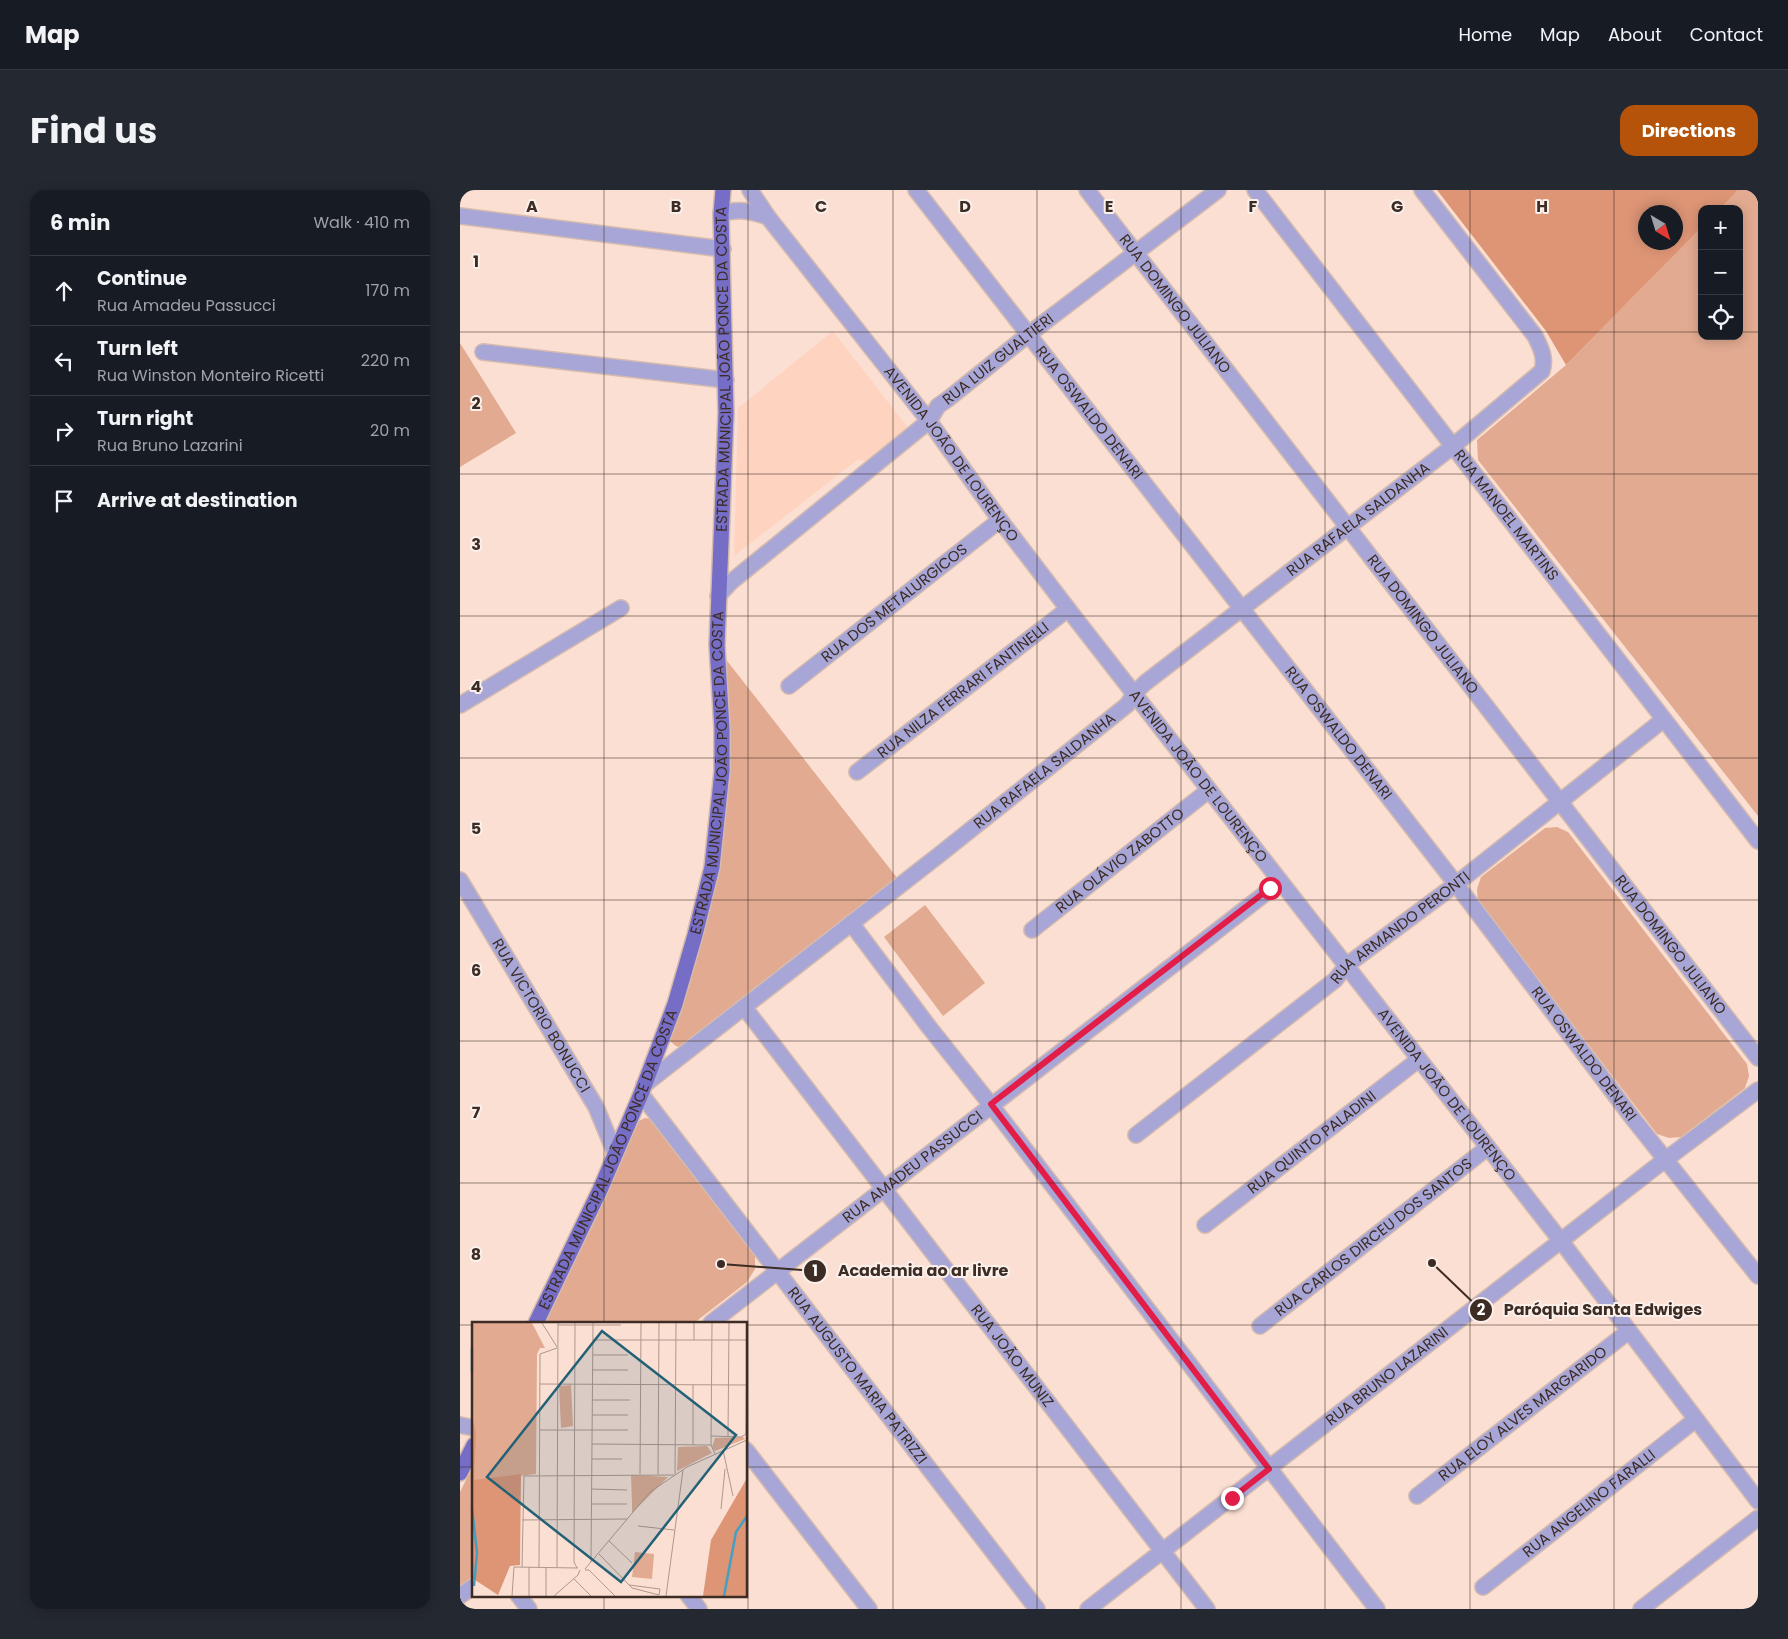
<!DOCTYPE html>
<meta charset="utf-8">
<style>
:root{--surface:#171b24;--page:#242831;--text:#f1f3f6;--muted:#9ea1a6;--line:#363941;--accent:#b45309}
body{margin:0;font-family:Poppins,sans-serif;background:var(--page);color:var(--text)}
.controls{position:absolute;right:15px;top:15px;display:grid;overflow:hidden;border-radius:10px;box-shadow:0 2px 12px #0003}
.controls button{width:45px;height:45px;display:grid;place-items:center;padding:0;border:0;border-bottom:1px solid var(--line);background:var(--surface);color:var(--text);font:25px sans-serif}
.compass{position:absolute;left:1178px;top:15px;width:45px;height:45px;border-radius:50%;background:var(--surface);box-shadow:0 2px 12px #0003;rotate:142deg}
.stop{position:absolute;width:15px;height:15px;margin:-11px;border:4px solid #e11d48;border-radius:50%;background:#fff}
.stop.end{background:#e11d48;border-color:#fff;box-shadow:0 1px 5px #0008}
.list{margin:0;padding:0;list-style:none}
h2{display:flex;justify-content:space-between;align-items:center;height:65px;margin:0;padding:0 20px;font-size:21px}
h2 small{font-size:16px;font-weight:400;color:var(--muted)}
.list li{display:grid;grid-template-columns:32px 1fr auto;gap:15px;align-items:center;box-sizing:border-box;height:70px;padding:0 20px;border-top:1px solid var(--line)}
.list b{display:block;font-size:19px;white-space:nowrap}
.list p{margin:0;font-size:16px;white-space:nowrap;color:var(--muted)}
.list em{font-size:16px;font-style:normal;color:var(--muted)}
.icon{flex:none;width:28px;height:28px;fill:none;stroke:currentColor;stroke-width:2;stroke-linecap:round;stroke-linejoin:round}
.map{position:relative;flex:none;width:1298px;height:1419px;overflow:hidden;border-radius:15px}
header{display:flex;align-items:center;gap:30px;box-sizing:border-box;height:70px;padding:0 25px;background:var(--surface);border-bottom:1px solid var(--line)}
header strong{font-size:24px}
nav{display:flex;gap:28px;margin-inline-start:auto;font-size:18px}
.intro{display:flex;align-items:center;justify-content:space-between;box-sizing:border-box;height:120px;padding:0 30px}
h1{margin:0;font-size:35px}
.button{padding:12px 22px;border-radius:15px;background:var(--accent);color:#fff;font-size:18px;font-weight:700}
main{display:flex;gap:30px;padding:0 30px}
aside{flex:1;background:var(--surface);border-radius:15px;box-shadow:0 2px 12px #0003}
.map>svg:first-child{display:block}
</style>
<header>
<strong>Map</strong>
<nav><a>Home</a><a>Map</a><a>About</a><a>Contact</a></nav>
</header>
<div class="intro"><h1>Find us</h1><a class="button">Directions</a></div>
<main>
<aside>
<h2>6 min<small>Walk · 410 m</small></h2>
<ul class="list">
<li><svg class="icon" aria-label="ahead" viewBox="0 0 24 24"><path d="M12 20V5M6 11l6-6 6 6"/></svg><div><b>Continue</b><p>Rua Amadeu Passucci</p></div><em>170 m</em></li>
<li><svg class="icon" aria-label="left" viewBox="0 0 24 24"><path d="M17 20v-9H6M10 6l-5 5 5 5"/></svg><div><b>Turn left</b><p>Rua Winston Monteiro Ricetti</p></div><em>220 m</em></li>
<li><svg class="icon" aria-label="right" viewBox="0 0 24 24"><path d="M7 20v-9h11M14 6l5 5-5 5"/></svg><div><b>Turn right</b><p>Rua Bruno Lazarini</p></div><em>20 m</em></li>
<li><svg class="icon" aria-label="arrive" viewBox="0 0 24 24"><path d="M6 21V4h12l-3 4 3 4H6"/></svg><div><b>Arrive at destination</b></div></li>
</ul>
</aside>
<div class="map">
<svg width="1298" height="1419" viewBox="0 0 1298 1419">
<rect width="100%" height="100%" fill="#fbdfd2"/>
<polygon fill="#fed3c0" points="373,141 448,238 409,271 397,270 274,366 278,218"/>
<g fill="#e2aa90">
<polygon points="1278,0 1298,0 1298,626 1018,270 1017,250 1106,175 1242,37 1242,146 1279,146 1279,19 1260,19"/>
<polygon points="0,153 56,243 0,277"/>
<polygon points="260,462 438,689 220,857 216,856 211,852 210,847 234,777 256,683"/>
<polygon points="1097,637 1108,642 1287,874 1289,886 1285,898 1221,947 1209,948 1197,944 1018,711 1017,699 1021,687 1085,638"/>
<polygon points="465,715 525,793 483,826 424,747"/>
<polygon points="185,928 190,929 295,1066 295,1079 287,1092 234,1133 84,1133 179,931"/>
<polygon points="14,1274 14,1387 0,1398 0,1302"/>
</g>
<path fill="#dd9575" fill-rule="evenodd" d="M977,0H1278L1260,19H1242V37L1106,175L1086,141ZM1186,22H1216V52H1186Z"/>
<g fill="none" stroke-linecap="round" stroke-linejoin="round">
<g stroke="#d5bbaf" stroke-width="18">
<g id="minor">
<path id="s1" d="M290,0L308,27L469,231L540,330L608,419L1101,1051L1298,1311"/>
<path id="s2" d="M456,0L996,694L1174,930L1298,1086"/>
<path id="s3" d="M627,0L1298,868"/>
<path id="s4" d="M795,0L1298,651"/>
<path d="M261,24C277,18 292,21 308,27"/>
<polyline points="0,26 263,59"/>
<polyline points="23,162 266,190"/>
<path id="s5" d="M258,406L271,392L469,231L478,216L488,209L569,144L758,0"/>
<path id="s6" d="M329,496L540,330"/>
<polyline points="0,515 161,418"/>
<path id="s7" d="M397,582L608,419"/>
<path id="s8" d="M0,690L136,917L155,963"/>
<polyline points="391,733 469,837 531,915 917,1419"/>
<path id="s9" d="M572,740L749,600"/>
<path id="s10" d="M284,817L747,1419"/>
<path id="s11" d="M184,895L479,665L667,515L675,503L685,493L992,257L1082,181C1086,168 1081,158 1075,146L962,0"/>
<path id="s12" d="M181,904L577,1419"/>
<path id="s13" d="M676,945L875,790L887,775L996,694L1203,530"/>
<path id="s14" d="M745,1035L958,870"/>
<path id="s15" d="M251,1133L820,692"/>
<path id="s16" d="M800,1136L1027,958"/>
<polyline points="0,1235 14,1238"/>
<polyline points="286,1260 409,1419"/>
<path id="s17" d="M957,1306L1169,1141"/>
<path id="s18" d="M1023,1397L1235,1230"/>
<polyline points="58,1405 69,1419"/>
<polyline points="228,1405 239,1419"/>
<polyline points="0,1406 14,1396"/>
<path id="s19" d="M628,1419L1193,979L1298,900"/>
<polyline points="1181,1419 1298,1328"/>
</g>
</g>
<g stroke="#d5bbaf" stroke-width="18">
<g id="major">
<path id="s20" d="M76,1133L140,1000L181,904L215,814L235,745L252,677L262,581V539L257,455L266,223L261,24L263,0"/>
<polyline points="0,1283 14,1255"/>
</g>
</g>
<use href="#minor" stroke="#a7a6d7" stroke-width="15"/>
<use href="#major" stroke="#756dc6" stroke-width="15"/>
</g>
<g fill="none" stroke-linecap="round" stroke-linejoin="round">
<polyline stroke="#e11d48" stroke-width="6" points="772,1308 809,1279 531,914 810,698"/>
</g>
<path fill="none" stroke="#3d2c24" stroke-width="1" stroke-opacity="0.55" d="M144,0V1133M288,0V1419M433,0V1419M577,0V1419M721,0V1419M865,0V1419M1010,0V1419M1154,0V1419M0,142H1242M1279,142H1298M0,284H1298M0,426H1298M0,568H1298M0,710H1298M0,851H1298M0,993H1298M0,1135H14M286,1135H1298M0,1277H14M286,1277H1298M144,1405V1419"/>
<g text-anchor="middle" stroke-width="4" stroke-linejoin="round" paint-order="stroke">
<g font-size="15" fill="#3d2c24" stroke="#faf0ec">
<text dy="5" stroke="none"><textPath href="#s3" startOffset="144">RUA DOMINGO JULIANO</textPath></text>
<text dy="5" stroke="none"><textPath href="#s5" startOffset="368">RUA LUIZ GUALTIERI</textPath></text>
<text dy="5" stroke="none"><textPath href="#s20" startOffset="989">ESTRADA MUNICIPAL JOÃO PONCE DA COSTA</textPath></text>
<text dy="5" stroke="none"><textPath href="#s2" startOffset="282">RUA OSWALDO DENARI</textPath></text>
<text dy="5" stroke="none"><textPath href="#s1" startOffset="332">AVENIDA JOÃO DE LOURENÇO</textPath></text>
<text dy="5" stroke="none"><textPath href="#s4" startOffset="411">RUA MANOEL MARTINS</textPath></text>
<text dy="5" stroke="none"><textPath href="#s11" startOffset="912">RUA RAFAELA SALDANHA</textPath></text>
<text dy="5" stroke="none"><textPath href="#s6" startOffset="134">RUA DOS METALURGICOS</textPath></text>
<text dy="5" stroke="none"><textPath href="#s3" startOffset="549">RUA DOMINGO JULIANO</textPath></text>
<text dy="5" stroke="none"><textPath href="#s7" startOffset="134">RUA NILZA FERRARI FANTINELLI</textPath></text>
<text dy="5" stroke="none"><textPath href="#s2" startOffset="688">RUA OSWALDO DENARI</textPath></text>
<text dy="5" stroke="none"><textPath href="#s11" startOffset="509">RUA RAFAELA SALDANHA</textPath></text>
<text dy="5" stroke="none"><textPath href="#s20" startOffset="584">ESTRADA MUNICIPAL JOÃO PONCE DA COSTA</textPath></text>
<text dy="5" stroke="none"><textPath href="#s1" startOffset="738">AVENIDA JOÃO DE LOURENÇO</textPath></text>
<text dy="5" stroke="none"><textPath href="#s9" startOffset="112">RUA OLÁVIO ZABOTTO</textPath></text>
<text dy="5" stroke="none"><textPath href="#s13" startOffset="336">RUA ARMANDO PERONTI</textPath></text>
<text dy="5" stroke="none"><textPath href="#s3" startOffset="954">RUA DOMINGO JULIANO</textPath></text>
<text dy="5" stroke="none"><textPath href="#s8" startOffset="158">RUA VICTORIO BONUCCI</textPath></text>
<text dy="5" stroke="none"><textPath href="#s2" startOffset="1092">RUA OSWALDO DENARI</textPath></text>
<text dy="5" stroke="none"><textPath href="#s1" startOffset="1142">AVENIDA JOÃO DE LOURENÇO</textPath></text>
<text dy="5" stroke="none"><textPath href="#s14" startOffset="135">RUA QUINTO PALADINI</textPath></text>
<text dy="5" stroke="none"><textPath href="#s20" startOffset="179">ESTRADA MUNICIPAL JOÃO PONCE DA COSTA</textPath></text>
<text dy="5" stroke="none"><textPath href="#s15" startOffset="255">RUA AMADEU PASSUCCI</textPath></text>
<text dy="5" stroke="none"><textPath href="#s16" startOffset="144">RUA CARLOS DIRCEU DOS SANTOS</textPath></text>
<text dy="5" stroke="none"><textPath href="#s10" startOffset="440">RUA JOÃO MUNIZ</textPath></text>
<text dy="5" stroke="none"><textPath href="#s12" startOffset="355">RUA AUGUSTO MARIA PATRIZZI</textPath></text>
<text dy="5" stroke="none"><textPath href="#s19" startOffset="379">RUA BRUNO LAZARINI</textPath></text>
<text dy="5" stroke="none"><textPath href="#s17" startOffset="134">RUA ELOY ALVES MARGARIDO</textPath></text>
<text dy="5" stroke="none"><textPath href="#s18" startOffset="135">RUA ANGELINO FARALLI</textPath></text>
</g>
</g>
<g transform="translate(12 1132)">
<rect width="275" height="275" fill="#fbdfd2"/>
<path d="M0,1H60L73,26H68L65,32L64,152L2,159ZM99,63L101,104L89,106L87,64ZM271,115L273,117L243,129L240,125L243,116ZM235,124L240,131L205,149L206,125ZM159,153L196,155L160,191V182ZM163,230L182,232L180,257L160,255Z" fill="#e2aa90"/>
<path d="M0,93L4,111L2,158L49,152L48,243L38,244L26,273L0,256ZM275,156V274H231L239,218Z" fill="#dd9575"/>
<path fill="none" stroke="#469fc1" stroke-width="2.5" d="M0,26V50M0,186L5,231L2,264M252,274L264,210L275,194"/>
<path fill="none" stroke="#af978c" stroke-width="1" d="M70,1L85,25M103,1L102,240L105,246M240,1L239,123L243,132M86,3H149M121,18H275M222,18V1M121,33H156M120,48H156M68,62L275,63M120,78H158M120,93H156M68,108H156M239,114L269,115L274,112L275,1M256,114L257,1M120,122L239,123M221,123V63M251,128L261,174M120,137H150M168,152L169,1M186,152L187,1M203,152L204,1M120,167L155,168M120,182H155M249,187L253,147M50,198L155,197M166,204L202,208M137,219L160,241M127,232L160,266L187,273L188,267L157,263M119,240L121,1M50,245L52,154L202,153M67,245L68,32L85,26M85,245L86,1M113,247L178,170L215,145L275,118M113,248H117L143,274M102,257L119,274M40,274L42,245L106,246M57,274V245M74,274V245M82,274L106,253L108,248M194,274L211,148"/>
<path fill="#236177" fill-opacity="0.15" stroke="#236177" stroke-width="2.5" d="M130,9L264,113L149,260L15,155Z"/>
<rect width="275" height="275" fill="none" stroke="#3d2c24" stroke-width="2.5"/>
</g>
<g font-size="16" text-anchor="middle" font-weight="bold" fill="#3d2c24" stroke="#faf0ec" stroke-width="4" stroke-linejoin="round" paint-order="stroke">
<text x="72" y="22">A</text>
<text x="216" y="22">B</text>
<text x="361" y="22">C</text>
<text x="505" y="22">D</text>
<text x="649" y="22">E</text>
<text x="793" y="22">F</text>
<text x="937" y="22">G</text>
<text x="1082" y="22">H</text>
<text x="16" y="77">1</text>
<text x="16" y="219">2</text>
<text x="16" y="360">3</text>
<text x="16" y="502">4</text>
<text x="16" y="644">5</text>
<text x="16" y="786">6</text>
<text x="16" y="928">7</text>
<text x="16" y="1070">8</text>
</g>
<path fill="none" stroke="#3d2c24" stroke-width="2" d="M261 1074L355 1081M972 1073L1021 1120"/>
<g fill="#3d2c24" stroke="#faf0ec" stroke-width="2">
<circle cx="261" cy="1074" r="5"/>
<circle cx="972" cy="1073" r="5"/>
<circle cx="355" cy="1081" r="12"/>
<circle cx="1021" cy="1120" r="12"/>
</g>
<g font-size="15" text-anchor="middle" font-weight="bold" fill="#fff">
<text x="355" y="1086">1</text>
<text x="1021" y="1125">2</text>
</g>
<g font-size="16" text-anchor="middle" font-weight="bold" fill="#3d2c24" stroke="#faf0ec" stroke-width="4" stroke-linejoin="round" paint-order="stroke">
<text x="463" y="1086">Academia ao ar livre</text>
<text x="1143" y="1125">Paróquia Santa Edwiges</text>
</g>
</svg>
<div class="controls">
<button>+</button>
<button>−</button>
<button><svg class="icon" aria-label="locate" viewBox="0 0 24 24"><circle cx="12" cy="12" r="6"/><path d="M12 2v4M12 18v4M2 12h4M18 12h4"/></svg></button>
</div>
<svg class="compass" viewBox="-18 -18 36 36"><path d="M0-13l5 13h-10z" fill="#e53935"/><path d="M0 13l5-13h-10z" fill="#9ea1a6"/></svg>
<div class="stop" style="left:810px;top:698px"></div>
<div class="stop end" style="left:772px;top:1308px"></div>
</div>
</main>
